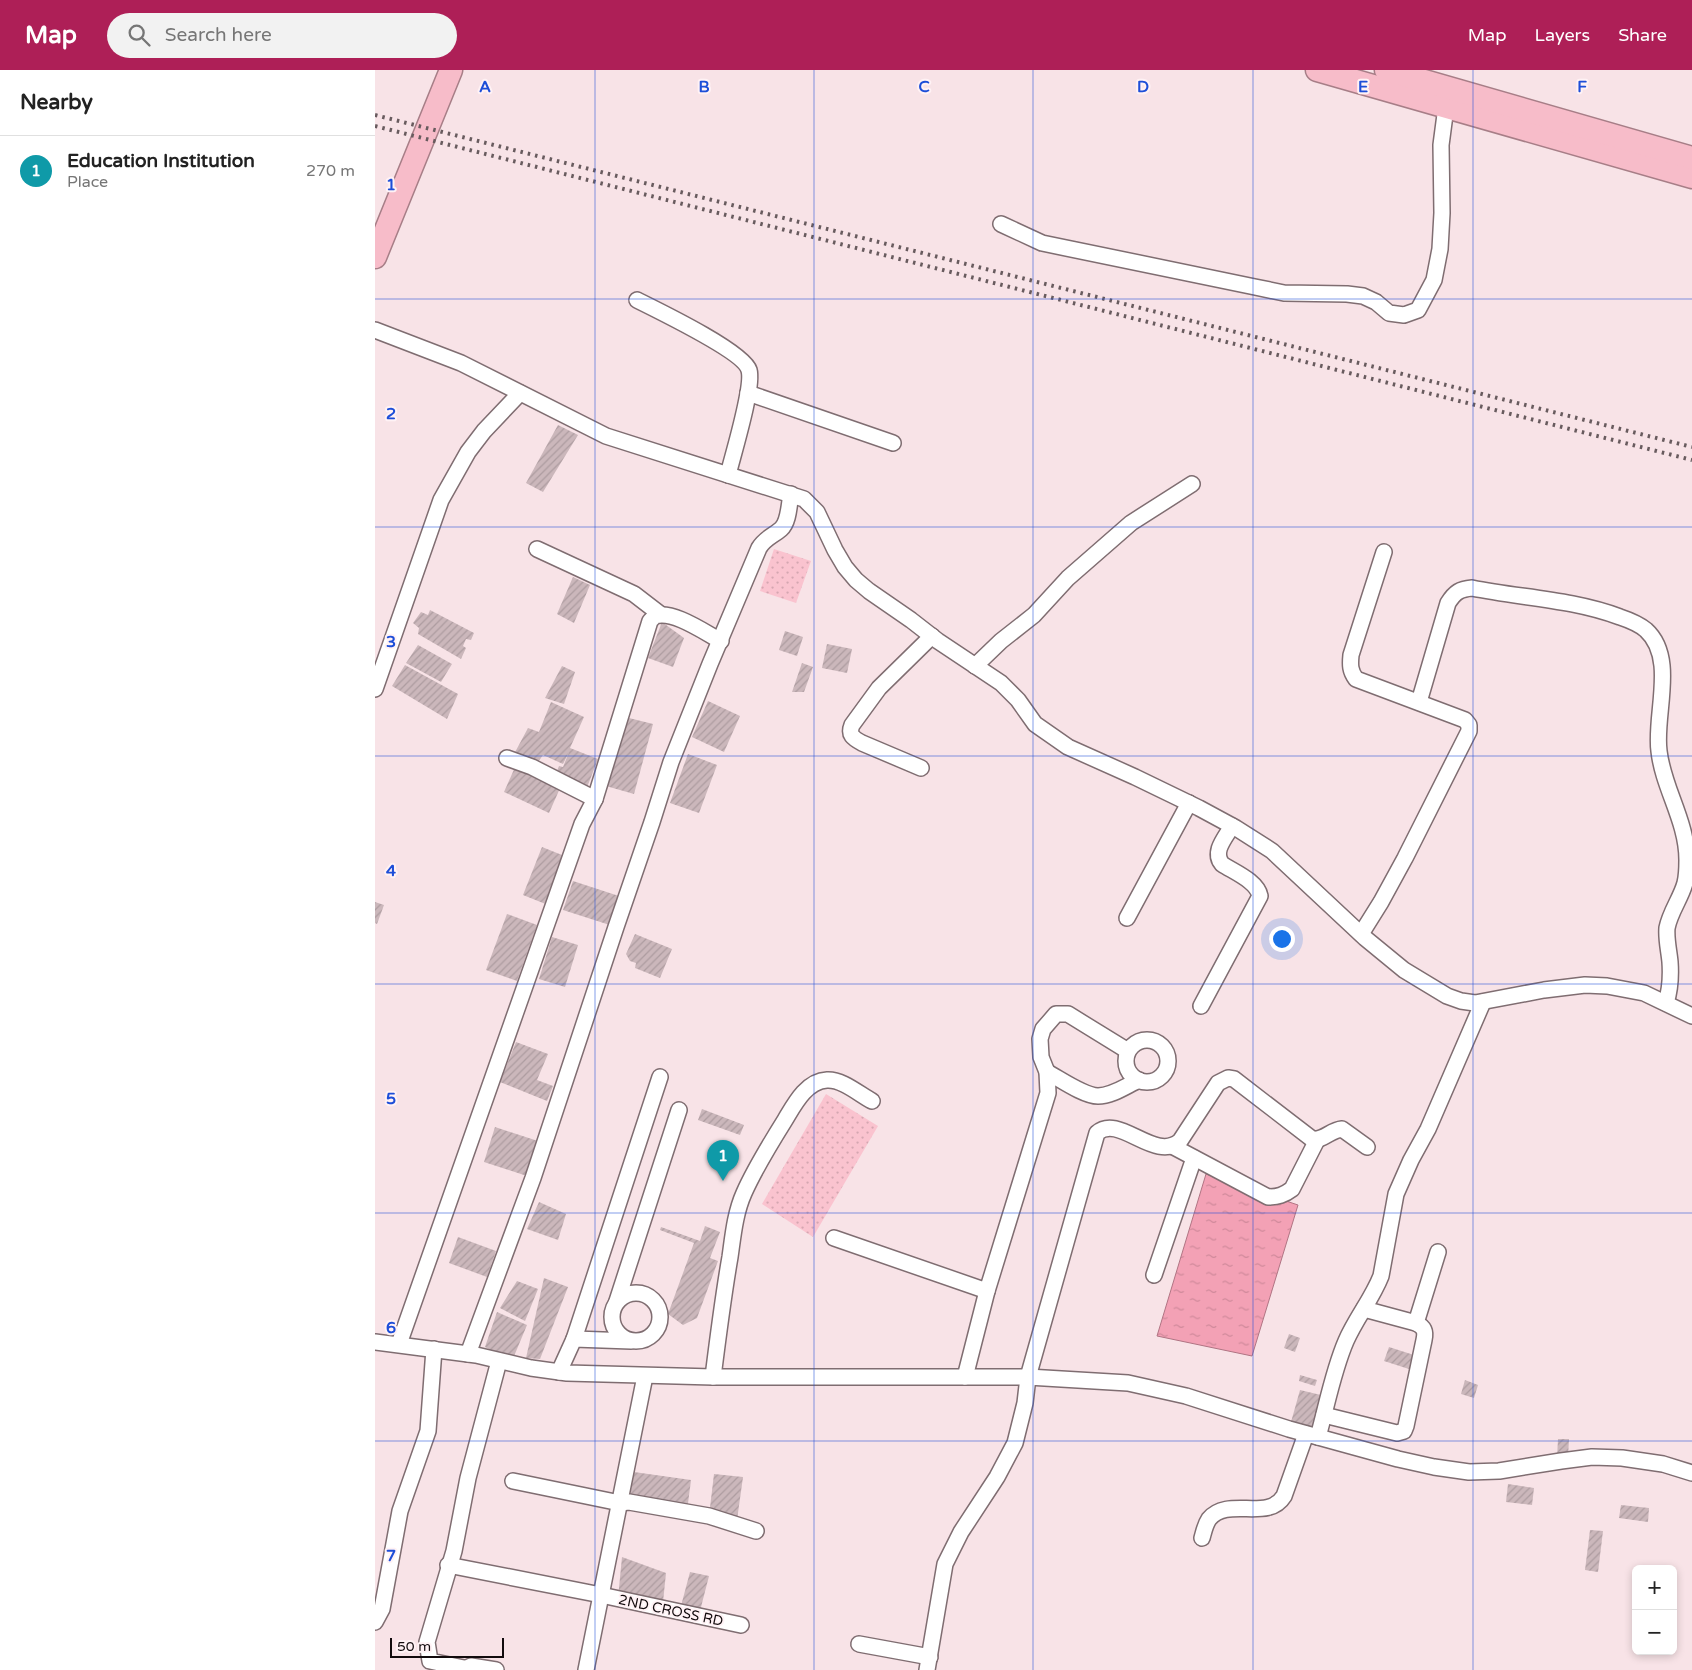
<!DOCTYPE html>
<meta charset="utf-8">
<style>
:root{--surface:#fff;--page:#f2f2f2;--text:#222;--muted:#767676;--line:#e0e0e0;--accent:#ae1f57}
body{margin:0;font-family:"Varela Round",sans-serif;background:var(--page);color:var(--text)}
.controls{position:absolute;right:15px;bottom:15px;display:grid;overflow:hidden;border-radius:8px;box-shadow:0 2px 8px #0003}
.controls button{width:45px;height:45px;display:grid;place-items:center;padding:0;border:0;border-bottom:1px solid var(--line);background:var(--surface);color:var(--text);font:25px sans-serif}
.scale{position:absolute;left:15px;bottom:12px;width:114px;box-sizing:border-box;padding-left:5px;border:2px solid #120b0d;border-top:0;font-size:14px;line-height:18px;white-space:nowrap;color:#120b0d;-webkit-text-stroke:4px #fff2f5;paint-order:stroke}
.you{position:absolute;left:906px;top:868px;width:18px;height:18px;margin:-12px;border:4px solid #fff;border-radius:50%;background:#1a73e8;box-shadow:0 0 0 8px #1a73e833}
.badge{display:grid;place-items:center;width:32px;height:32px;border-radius:50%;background:var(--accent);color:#fff;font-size:16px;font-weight:700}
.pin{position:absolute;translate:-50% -41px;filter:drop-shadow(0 1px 2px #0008)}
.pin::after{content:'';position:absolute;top:26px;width:18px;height:15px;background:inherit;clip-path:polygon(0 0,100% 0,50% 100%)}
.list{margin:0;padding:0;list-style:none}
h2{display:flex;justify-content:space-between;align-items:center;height:65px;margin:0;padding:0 20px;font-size:21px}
h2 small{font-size:16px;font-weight:400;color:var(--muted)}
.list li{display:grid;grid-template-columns:32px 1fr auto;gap:15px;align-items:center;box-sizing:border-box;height:70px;padding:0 20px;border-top:1px solid var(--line)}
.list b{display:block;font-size:19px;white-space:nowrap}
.list p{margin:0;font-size:16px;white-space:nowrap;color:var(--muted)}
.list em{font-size:16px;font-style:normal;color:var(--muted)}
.icon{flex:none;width:28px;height:28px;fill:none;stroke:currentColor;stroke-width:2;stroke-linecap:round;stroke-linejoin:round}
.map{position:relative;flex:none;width:1317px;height:1600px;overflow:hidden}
header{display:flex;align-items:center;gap:30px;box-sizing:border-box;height:70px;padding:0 25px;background:var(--accent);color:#fff}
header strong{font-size:24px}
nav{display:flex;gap:28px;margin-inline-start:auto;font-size:18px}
.search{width:350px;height:45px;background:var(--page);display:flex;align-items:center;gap:12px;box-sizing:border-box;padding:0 18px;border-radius:28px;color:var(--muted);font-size:19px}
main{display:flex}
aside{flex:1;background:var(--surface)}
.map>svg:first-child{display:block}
</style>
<header>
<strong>Map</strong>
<div class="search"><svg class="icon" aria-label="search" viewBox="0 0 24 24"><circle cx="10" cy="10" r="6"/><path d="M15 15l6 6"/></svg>Search here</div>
<nav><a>Map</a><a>Layers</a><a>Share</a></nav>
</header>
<main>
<aside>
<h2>Nearby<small></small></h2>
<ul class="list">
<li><span class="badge" style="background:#0f9aa8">1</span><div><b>Education Institution</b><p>Place</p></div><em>270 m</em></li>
</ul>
</aside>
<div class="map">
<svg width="1317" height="1600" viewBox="0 0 1317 1600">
<defs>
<pattern id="green-dots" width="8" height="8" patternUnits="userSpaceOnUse" patternTransform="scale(1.25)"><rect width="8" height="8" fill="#fac3cf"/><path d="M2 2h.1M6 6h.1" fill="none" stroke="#d5a6b1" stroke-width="1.8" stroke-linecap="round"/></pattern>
<pattern id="water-ripples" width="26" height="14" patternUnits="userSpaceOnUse" patternTransform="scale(1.25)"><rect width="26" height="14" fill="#f3a1b5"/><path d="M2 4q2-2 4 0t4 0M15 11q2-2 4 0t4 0" fill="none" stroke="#cf899a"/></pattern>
<pattern id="building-hatch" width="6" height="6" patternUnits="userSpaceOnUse" patternTransform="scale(1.25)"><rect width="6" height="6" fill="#cbb7bb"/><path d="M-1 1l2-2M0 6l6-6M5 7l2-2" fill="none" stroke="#ad9ca0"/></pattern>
</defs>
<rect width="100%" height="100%" fill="#f8e3e7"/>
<g fill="url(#green-dots)">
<polygon points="399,479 436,491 421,533 385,521"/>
<polygon points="451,1024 503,1056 438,1167 387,1134"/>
</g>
<polygon fill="url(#water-ripples)" stroke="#b07483" points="831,1104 923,1135 877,1286 782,1266"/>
<g fill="url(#building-hatch)">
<polygon points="183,355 203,365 168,422 151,413"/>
<polygon points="198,507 215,515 199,553 182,544"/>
<polygon points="55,540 99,563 96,570 91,569 88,576 91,578 86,589 43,564 44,558 38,553 46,542 53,545"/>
<polygon points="287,552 309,568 298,597 273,588"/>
<polygon points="410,561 428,567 422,586 404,580"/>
<polygon points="452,574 477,579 472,603 447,598"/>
<polygon points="43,575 77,594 66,612 31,593"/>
<polygon points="427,593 438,597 429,622 417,622"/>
<polygon points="30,595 83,624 72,649 17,616"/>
<polygon points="187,596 200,602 189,634 170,628"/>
<polygon points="333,631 365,646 349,682 317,667"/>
<polygon points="176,632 209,647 195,678 223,689 211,720 179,708 184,696 188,697 194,682 188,694 168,685 160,696 138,686 153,658 164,662"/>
<polygon points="250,647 278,654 259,724 231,716"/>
<polygon points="313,684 342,695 324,743 295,733"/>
<polygon points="141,695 186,716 174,743 129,722"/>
<polygon points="167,777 192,787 173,835 148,825"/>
<polygon points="198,811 250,828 241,857 188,840"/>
<polygon points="0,832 9,835 2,854 0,853"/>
<polygon points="132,844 162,855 142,911 111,900"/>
<polygon points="260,864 297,879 285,908 260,898 261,893 255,891 251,884"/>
<polygon points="177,867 203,875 190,917 164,909"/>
<polygon points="141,972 173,984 162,1010 178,1016 172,1031 125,1012"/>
<polygon points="327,1039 369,1055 365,1065 323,1050"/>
<polygon points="120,1057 169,1073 158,1108 109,1092"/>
<polygon points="164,1132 191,1144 183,1170 152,1159"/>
<polygon points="330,1156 345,1162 335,1188 343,1191 322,1248 308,1255 293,1244 319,1173 285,1160 286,1157 325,1171"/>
<polygon points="83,1167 121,1181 112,1207 74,1193"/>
<polygon points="169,1208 193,1217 165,1289 151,1288"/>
<polygon points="142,1211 163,1219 150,1251 125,1238"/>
<polygon points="122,1242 152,1255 137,1291 110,1277"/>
<polygon points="914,1264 925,1268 920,1282 909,1278"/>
<polygon points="1014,1277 1042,1286 1037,1300 1009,1291"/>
<polygon points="925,1305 942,1310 940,1316 924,1311"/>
<polygon points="1090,1310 1103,1315 1099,1328 1086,1324"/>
<polygon points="925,1320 950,1326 940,1359 916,1352"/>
<polygon points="1183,1369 1194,1369 1193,1388 1182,1388"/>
<polygon points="259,1402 316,1410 312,1441 254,1432"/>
<polygon points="339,1404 368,1407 362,1450 334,1446"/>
<polygon points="1133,1414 1159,1418 1157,1435 1131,1432"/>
<polygon points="1246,1435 1274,1438 1273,1452 1244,1448"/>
<polygon points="1215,1460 1228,1461 1223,1502 1210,1500"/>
<polygon points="247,1487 291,1503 288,1532 243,1528"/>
<polygon points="315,1502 334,1506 325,1541 306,1536"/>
</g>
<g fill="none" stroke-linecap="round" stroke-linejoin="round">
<g stroke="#7f6d71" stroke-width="18">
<g id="minor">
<polyline points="626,154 667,173 880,217 909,223 972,224 988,226 1001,232 1014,243 1029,245 1043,240 1059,210 1065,179 1067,143 1066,75 1071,37"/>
<path d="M262,230C282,240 369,282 374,300C379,317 358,384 353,405"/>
<polyline points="0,260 86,293 231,366 429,429 442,442 460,480 470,497 481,510 494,521 536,550 563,571 626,613 643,630 660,654 693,677 760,707 824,738 861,758 897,781 990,868 1029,900 1072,926 1086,931 1100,933 1169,920 1210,915 1232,916 1269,923 1317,946"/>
<polyline points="373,323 518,373"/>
<polyline points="162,479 259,524 285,544"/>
<polyline points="600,596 626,571 659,545 693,508 756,453 817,414"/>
<polyline points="0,619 66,430 93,382 109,361 145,323"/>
<path d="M1044,632L1073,533C1080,522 1085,519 1097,518C1146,528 1197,529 1245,547C1254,550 1264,554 1271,560C1302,588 1279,645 1284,681C1288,718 1312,751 1312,790C1312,797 1312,805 1310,813C1306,828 1295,842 1292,858C1291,869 1294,881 1295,892C1296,906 1295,920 1291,933"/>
<polyline points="132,688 157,697 220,729"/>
<path d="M546,698L487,673C478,668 473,665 477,655L504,618L557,566"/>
<polyline points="752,848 814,733"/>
<path d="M986,864L1006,832L1030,788L1094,661V655L1090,650L981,609C975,601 975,595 976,585L1009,482"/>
<path d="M826,936L885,826C882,811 859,802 847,794C837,782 850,768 857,756"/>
<circle cx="772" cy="991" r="21"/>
<path d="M672,1002C685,1009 709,1026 723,1026C737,1026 751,1016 764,1010"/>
<path d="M797,1076L893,1127C903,1127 909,1125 917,1119L942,1070"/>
<polyline points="459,1168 612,1221"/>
<polyline points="779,1205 819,1088"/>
<circle cx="261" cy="1247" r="24"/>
<polyline points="242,1231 304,1040"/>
<polyline points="1041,1253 1063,1182"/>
<polyline points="199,1269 285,1007"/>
<polyline points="0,1272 101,1285 156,1298 192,1303 338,1307 653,1307 753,1313 811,1326 914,1359 1023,1389 1059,1397 1094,1402 1124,1401 1186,1391 1217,1387 1247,1388 1288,1394 1317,1403"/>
<path d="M24,1274L207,754L220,729L275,551L280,546C298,540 329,562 346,571"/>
<path d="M93,1284L158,1108L241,857L277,752L296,692L335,594L384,478C390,468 398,466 406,459C414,452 414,434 416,424"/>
<polyline points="184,1302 199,1269 256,1271"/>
<path d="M338,1307C343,1267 348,1227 355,1187C358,1166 360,1143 369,1123C380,1098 395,1074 410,1050C419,1035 431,1011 452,1010C467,1009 484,1024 497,1031"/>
<polyline points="590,1307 612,1221 673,1023 672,1002 666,987 665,969 668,959 681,944 693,944 753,981"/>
<path d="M949,1345L1022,1363L1029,1361L1031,1356L1049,1270C1051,1261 1049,1257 1041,1253L989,1239"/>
<path d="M943,1367C952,1335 958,1301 971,1271C981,1248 997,1229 1006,1206L1021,1124L1036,1090L1053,1059L1108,932"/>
<polyline points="138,1411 245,1433 254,1432 334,1446 381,1461"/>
<path d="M827,1468C829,1461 830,1455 834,1449C853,1426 893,1452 909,1426L931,1364"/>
<polyline points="73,1495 226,1525 366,1555"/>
<polyline points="0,1552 7,1539 25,1441 53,1361 59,1279"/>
<polyline points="484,1574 555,1587"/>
<polyline points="89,1598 55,1591 52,1572 79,1481 93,1408 124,1291"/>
<polyline points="88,1600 96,1596 121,1600"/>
<polyline points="211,1600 270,1306"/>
<path d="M552,1600L570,1494L586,1462L622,1407L640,1373L650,1333L653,1307L722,1063C744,1043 780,1093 805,1071L843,1013L853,1008L859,1009L937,1069C949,1071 955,1060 967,1059L992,1077"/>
</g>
</g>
<g stroke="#a77e87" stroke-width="25">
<g id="highway">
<polyline points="942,0 1317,107"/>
<polyline points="1011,0 1317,88"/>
<polyline points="0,187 76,0"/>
</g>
</g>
<use href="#minor" stroke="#fff" stroke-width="15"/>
<use href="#highway" stroke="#f7bcc9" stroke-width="22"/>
<g stroke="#685b5e" stroke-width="4" stroke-dasharray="2.5 5" stroke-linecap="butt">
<polyline points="0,45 1317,377"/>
<polyline points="0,56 1317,390"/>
</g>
</g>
<path fill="none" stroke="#1d4ed8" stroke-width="1" stroke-opacity="0.55" d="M220,0V1600M439,0V1600M658,0V1600M878,0V1600M1098,0V1600M0,229H1317M0,457H1317M0,686H1317M0,914H1317M0,1143H1317M0,1371H1317"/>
<g text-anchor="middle" stroke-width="4" stroke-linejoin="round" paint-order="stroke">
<g font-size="14" fill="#120b0d" stroke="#fff2f5">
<text transform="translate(296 1540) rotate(12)" y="5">2ND CROSS RD</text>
</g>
</g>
<g font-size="16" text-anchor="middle" font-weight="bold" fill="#1d4ed8" stroke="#fff2f5" stroke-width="4" stroke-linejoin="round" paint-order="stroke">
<text x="110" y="22">A</text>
<text x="329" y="22">B</text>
<text x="549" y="22">C</text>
<text x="768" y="22">D</text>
<text x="988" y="22">E</text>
<text x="1207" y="22">F</text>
<text x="16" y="120">1</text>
<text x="16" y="349">2</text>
<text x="16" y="577">3</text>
<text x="16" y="806">4</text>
<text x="16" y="1034">5</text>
<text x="16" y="1263">6</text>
<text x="16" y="1491">7</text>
</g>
</svg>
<div class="controls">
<button>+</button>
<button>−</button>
</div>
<div class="scale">50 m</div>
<div class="you"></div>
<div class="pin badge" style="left:348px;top:1111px;background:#0f9aa8">1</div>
</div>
</main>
